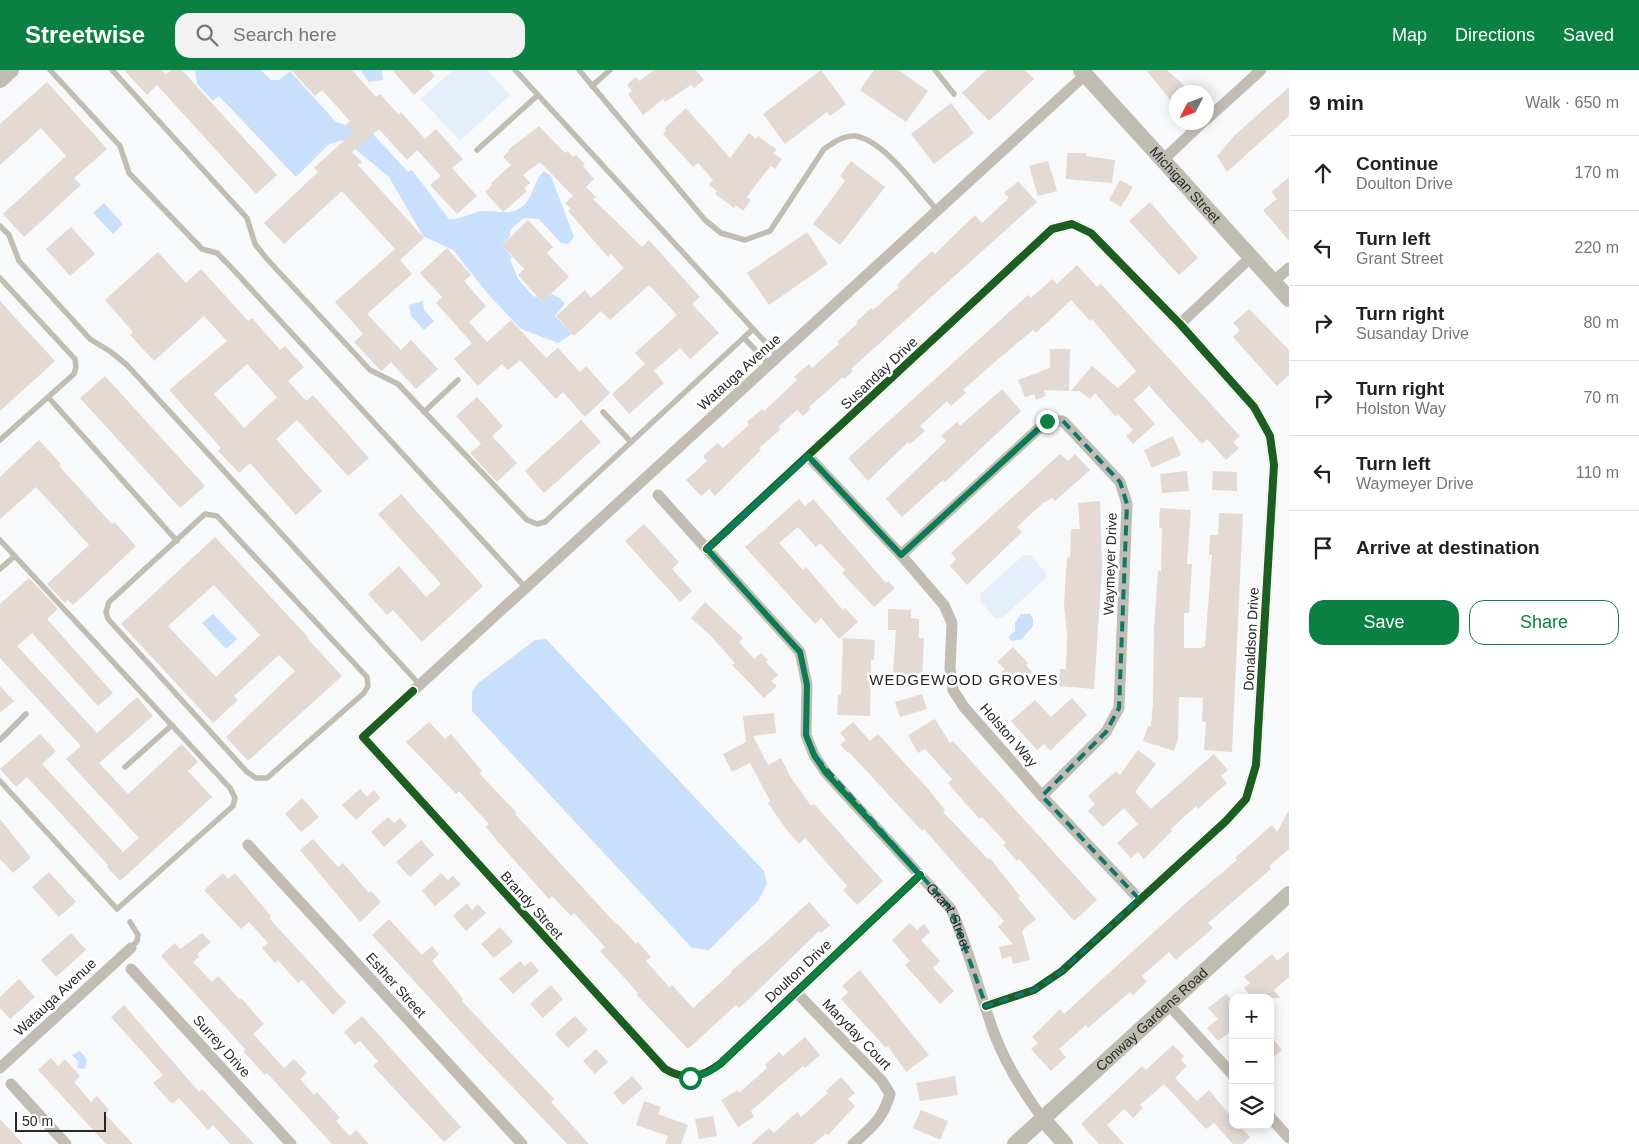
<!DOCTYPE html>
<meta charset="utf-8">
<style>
:root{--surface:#fff;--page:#f2f2f2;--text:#222;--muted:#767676;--line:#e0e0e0;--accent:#0b8043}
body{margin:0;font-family:Arial,sans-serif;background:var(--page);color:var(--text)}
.controls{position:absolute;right:15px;bottom:15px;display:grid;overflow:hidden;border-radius:10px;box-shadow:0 2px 12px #0003}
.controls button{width:45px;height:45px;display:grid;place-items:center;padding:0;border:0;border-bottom:1px solid var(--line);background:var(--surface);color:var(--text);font:25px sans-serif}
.compass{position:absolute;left:1169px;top:15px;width:45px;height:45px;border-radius:50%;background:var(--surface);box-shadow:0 2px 12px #0003;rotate:228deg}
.scale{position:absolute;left:15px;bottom:12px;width:91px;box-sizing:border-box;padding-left:5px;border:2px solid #262728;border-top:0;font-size:14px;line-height:18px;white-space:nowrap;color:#262728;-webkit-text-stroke:4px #fff;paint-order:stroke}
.stop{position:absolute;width:15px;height:15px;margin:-11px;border:4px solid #0b8043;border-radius:50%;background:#fff}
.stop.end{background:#0b8043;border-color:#fff;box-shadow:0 1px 5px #0008}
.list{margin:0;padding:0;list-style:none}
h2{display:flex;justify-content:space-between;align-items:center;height:65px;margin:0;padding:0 20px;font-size:21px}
h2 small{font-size:16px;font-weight:400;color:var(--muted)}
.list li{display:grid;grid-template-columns:32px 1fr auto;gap:15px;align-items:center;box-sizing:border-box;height:75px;padding:0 20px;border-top:1px solid var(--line)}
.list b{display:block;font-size:19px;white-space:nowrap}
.list p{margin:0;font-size:16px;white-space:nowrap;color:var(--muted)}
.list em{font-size:16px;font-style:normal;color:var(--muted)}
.actions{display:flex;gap:10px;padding:15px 20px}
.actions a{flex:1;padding:11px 0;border:1px solid var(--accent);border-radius:15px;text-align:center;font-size:18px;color:var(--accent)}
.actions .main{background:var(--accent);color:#fff}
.icon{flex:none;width:28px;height:28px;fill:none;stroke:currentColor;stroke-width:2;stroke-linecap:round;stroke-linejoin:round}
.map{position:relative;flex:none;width:1289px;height:1074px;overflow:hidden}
header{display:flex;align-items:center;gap:30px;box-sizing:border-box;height:70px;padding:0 25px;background:var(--accent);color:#fff}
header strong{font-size:24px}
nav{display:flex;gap:28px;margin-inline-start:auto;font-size:18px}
.search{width:350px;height:45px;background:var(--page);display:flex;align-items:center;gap:12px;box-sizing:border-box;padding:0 18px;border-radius:15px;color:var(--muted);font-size:19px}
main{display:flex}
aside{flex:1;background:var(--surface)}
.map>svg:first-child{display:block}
</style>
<header>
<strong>Streetwise</strong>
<div class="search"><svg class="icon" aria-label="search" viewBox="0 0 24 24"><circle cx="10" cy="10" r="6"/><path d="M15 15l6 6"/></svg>Search here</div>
<nav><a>Map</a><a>Directions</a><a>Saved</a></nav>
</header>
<main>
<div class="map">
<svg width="1289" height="1074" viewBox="0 0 1289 1074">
<rect width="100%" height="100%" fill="#f8f9fb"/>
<g fill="#e5effb">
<polygon points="453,0 487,0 510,25 460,71 421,29"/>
<polygon points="1024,485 1030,485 1046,503 1045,509 1003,547 995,548 980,531 981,523"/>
</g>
<g fill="#c8e0fc">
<path d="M195,0H261L271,10H279L290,1L336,52L373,64L408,102L412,100L449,149C461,150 471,142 483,141C498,140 513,147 525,134C534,124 534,110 544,101L551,106L574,167L568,174L561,173L539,149L524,148L510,160V166L502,175L512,187L510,189L518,209L534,227L536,226L542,232L551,224L560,228L565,234L555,246L572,264L558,273L521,259L488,224L453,180L423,166L389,107L344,70L329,74L296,107L219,26L213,31L197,14Z"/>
<polygon points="360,0 382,0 383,10 369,12"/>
<polygon points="104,133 123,154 113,164 93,143"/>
<polygon points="423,231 424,240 434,251 424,260 411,246 409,235"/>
<polygon points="213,544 237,569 226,579 202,553"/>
<polygon points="1021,544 1030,544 1033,548 1033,556 1022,569 1012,571 1008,567 1015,561 1015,553"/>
<polygon points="546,569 764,801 767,814 758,831 709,880 692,878 472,641 472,623 477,614 535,570"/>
<polygon points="80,981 87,989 85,999 77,998 78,991 72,985"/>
</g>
<g fill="#e4d9d3" fill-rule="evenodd">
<polygon points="124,0 162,0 166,4 171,0 182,0 277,105 256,124 157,15 147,25"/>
<polygon points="291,0 352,0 376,27 380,24 399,45 401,42 425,69 436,59 463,89 452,98 477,126 457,144 430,115 441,106 417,80 407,90 379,59 352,82 362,92 358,95 424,168 400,190 412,204 367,244 401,280 411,270 438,299 416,319 391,292 382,301 379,299 354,272 363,264 335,232 395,179 342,121 284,174 264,153 318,102 314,98 353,62 346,54 350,51 322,20 315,26"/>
<polygon points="392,0 430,0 435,6 414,25"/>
<polygon points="654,0 696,0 704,10 694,18 691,15 665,32 663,29 643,45 628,24 632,21 627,15 636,7 639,11"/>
<polygon points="821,0 846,34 830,46 827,42 785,74 763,44"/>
<polygon points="874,0 899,0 928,21 906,52 860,20"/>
<polygon points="986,0 1025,0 1034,9 989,51 962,23"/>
<polygon points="1146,0 1167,0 1191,22 1176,22 1176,37"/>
<polygon points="47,12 107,79 74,108 81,115 24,167 3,144 66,86 41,58 0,95 0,54"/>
<polygon points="1289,17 1289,46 1227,102 1217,86 1235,65"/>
<polygon points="951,33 974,63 934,94 911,64"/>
<polygon points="686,38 730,88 749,63 756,69 758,66 777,80 773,83 782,89 775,99 771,96 760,109 747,127 751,130 743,141 736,135 734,138 715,124 717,121 709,115 713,110 698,93 693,97 663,64 666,60 665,58"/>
<polygon points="539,56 565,83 568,81 573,87 576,85 585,94 583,96 594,109 586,117 596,127 593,129 642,177 649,170 700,227 692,234 719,263 690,289 680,278 654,301 664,313 629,344 612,324 645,294 635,283 677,245 649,215 610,250 601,241 574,266 556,246 585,220 591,228 624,198 611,184 608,187 568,141 571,139 565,133 573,126 540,92 523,105 530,113 524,118 527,121 503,142 485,122 492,115 491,113 511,95 503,87 509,81 508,80"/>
<polygon points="1067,83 1086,83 1086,86 1115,90 1112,113 1066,109"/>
<polygon points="851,91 885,117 840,175 813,154 845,111 840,106"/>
<polygon points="1048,91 1057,121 1038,126 1029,96"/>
<polygon points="1289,107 1289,171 1263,140 1277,129 1271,122"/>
<polygon points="1120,110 1133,117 1121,137 1109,130"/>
<polygon points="1018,111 1037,132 851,299 853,301 844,309 843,307 809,337 811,339 803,346 797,340 778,357 781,359 759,378 761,380 715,426 709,419 701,426 686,410 707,391 703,386 718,373 723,378 749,355 747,352 762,339 764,341 797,310 794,307 809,294 812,298 839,274 837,272 857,254 856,252 871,238 873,240 899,217 897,215 917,195 932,181 935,184 975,145 982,153 1009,128 1004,123"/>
<polygon points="1150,132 1198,188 1179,205 1129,151"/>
<polygon points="528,150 553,177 547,183 569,207 542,232 518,205 524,199 502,175"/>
<polygon points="71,157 95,184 70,206 46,179"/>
<polygon points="807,162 828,194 769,235 747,203"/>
<polygon points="447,178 471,205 464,211 486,236 469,252 487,272 511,250 546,288 558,278 580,302 586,296 610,323 585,347 563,322 556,329 520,290 508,300 502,294 478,316 454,289 472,273 436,233 442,227 420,203"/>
<path d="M158,182L186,213L201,199L248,251L252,248L280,280L285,276L304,297L288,311L306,331L313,325L369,388L348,406L297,350L276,369L322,421L296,445L250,393L239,403L218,381L221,378L169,320L227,271L204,246L154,291L130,265L133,262L105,230ZM247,294L277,327L244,358L214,324Z"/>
<polygon points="1077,195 1097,217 1101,214 1240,366 1233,372 1239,378 1226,390 1207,369 1202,374 1149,316 1134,330 1155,354 1133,374 1126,366 1133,360 1118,344 1116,347 1095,323 1090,329 1080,321 1071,321 1092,296 1118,318 1136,301 1092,249 1090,251 1071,230 1036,263 1033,260 990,296 963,320 966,323 951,336 947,331 920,356 925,361 910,374 908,372 868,411 848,388 1028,225 1031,228 1052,209 1057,214"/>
<polygon points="0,231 55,291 0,341"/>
<polygon points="1249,239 1289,280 1289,305 1277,316 1233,267 1240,260 1233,253"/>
<polygon points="1050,279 1070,279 1069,321 1044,320 1046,326 1036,330 1034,324 1025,327 1018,310 1050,298"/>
<polygon points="105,306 205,416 180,438 80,328"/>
<polygon points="1002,319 1021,341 945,412 943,410 902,447 886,429 946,371 941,366 957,352 960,356"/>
<polygon points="477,327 503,356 492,366 517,393 497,412 470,383 481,374 456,346"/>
<polygon points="581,350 601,372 544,423 525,401"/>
<polygon points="1173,366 1181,385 1152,398 1144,380"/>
<polygon points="39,370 61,394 59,396 112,454 114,452 136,476 73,535 68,530 65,533 47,514 89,475 36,417 0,449 0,407"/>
<polygon points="1060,384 1068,391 1075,384 1090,400 1055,431 1052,428 1043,433 1017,457 1022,462 967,515 950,496 956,489 951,483"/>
<polygon points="1187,401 1189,421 1162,423 1160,404"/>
<polygon points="1213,401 1237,402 1237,421 1212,420"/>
<polygon points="401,424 483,516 422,572 393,540 387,545 368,524 399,496 426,527 441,514 378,444"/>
<polygon points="799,429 805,436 813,429 886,513 888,511 895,518 874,537 842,503 845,500 820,473 816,477 798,457 779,473 803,500 806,497 843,540 845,538 858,552 839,569 821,548 815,554 745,477"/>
<polygon points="1100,431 1102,498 1094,619 1059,616 1060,599 1066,599 1067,565 1064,535 1067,487 1070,488 1071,459 1080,459 1078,433"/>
<polygon points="1160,438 1191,440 1187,494 1192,494 1189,543 1184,543 1184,578 1202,578 1202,576 1205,576 1212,485 1209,485 1210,465 1218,465 1219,443 1243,444 1232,682 1204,680 1206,652 1202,652 1203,628 1179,627 1178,669 1174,681 1143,671 1148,656 1151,657 1153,633 1154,558 1158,501 1161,501 1162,458 1159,458"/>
<polygon points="644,454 679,492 672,499 692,521 680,532 625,471"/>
<path d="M215,467L308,567L307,568L342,606L248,691L226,667L295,601L279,585L234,626L238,630L213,653L121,554ZM214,515L260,565L216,607L168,556Z"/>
<polygon points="29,508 58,539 47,549 113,623 98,636 32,563 17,576 97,663 137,627 153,646 99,693 128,724 182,674 198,692 188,701 212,727 120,811 107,797 108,795 27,707 16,717 0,699 40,664 56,681 42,694 123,782 139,768 66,689 81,676 0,588 0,534"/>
<polygon points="705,532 743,568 739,572 754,589 761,583 768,590 766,592 778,605 771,611 777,616 764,628 732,595 735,593 710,565 691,548"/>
<polygon points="888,539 911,540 911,548 919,549 919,568 924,568 922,608 917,607 920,616 892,615 896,560 888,560"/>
<polygon points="843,568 875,570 874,590 871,590 870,646 837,645 838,625 841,625"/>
<polygon points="1013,577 1028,593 1026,595 1032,602 1019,615 1012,608 1005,614 997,606 1005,599 997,592"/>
<polygon points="0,616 14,631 0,643"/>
<polygon points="922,624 927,639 900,647 895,632"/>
<polygon points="1072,628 1087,645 1050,681 1044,674 1037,680 1011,651 1035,630 1051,647"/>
<polygon points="774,643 776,663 753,666 768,695 781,688 790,706 811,736 814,734 883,811 857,835 843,820 847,816 805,768 799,774 786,759 768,733 770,731 750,693 732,702 723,684 746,672 743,646"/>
<polygon points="935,649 950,673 953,671 1097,830 1074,851 1019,789 1017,791 1003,775 1006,773 982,747 980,749 966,734 948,713 952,709 925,679 918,683 908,665"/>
<polygon points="429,652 445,669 451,664 482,701 479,703 517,743 515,744 616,854 617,853 636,874 638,872 651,887 646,891 670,918 672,915 693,938 732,902 731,901 768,870 809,832 830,855 821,863 819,861 748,930 739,938 736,935 688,979 636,924 638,923 600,881 605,877 574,843 571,846 552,826 549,829 498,772 486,757 489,754 459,721 456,724 406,672"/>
<polygon points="853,652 870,671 878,664 929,720 945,740 943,742 988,789 990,788 1020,826 1018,828 1036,849 1022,861 1030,890 1013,894 1011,886 1002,889 999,877 1013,874 998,857 1004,851 924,759 922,761 849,682 848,683 840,675 846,670 840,663"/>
<polygon points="1138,680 1156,694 1135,722 1151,739 1214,684 1228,700 1221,706 1227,713 1198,739 1196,736 1170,760 1172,761 1144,789 1138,782 1131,788 1117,773 1138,754 1124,738 1103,757 1088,741 1095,734 1088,726 1116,701 1120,705"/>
<polygon points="360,719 367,727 374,720 380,728 356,750 342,735"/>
<polygon points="302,728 319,747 301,762 285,744"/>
<polygon points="1289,740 1289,779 1269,796 1271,799 1208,853 1213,858 1197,872 1176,890 1169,882 1142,906 1147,912 1133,925 1130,922 1088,958 1086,955 1059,979 1066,987 1051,1001 1031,979 1038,973 1032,967 1060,939 1064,944 1188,831 1237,790 1235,788 1272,755 1277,762"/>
<polygon points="388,747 394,753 400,748 407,756 384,777 371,762"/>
<polygon points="0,749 31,788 13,803 0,789"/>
<polygon points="313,769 338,797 343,793 369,823 371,821 381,832 360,852 300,780"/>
<polygon points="421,770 434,785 410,807 396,792"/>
<polygon points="49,802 76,832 59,847 32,817"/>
<polygon points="223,803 228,809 235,803 271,846 269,848 346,932 333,945 302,910 298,913 278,890 275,893 262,878 268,873 249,852 241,859 204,820"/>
<polygon points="441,803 448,810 453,806 461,814 435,836 422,821"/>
<polygon points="467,833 472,840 478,834 486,843 466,861 453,846"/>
<polygon points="389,849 422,885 432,876 439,884 432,891 463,929 462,931 554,1029 551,1032 589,1074 567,1074 479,982 372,865"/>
<polygon points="910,853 917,860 924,854 930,862 921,870 940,891 933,898 954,921 940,934 905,895 910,891 892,870"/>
<polygon points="500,857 513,872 494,888 481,874"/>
<polygon points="71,863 86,880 56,907 41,890"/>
<polygon points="202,863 211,872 197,884 199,887 193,892 212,912 218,906 240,930 241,928 264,954 253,964 284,998 294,989 307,1003 300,1009 314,1025 317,1022 340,1048 336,1051 350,1066 356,1060 369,1074 332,1074 267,1003 265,1005 243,981 246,980 161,886 175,873 180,879"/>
<polygon points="1289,881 1289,907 1274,920 1280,928 1252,928 1244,918 1250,913 1244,907 1272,884 1277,891"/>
<polygon points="520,891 525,896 531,891 539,901 513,924 499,909"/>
<polygon points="860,900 929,985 906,1002 888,976 886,978 841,929 848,922 842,916"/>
<polygon points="19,909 35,927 10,949 0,938 0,927"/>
<polygon points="551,915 563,929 543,948 530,934"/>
<polygon points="1226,924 1233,932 1233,959 1218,971 1207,958 1218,949 1208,938"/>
<polygon points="124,935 199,1022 202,1019 254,1074 230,1074 213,1055 208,1060 179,1028 172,1034 153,1013 163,1005 111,947"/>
<polygon points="362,946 461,1057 444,1072 373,996 378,991 360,971 355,975 344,962"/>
<polygon points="575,946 588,960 568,978 555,964"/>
<polygon points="1270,965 1282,980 1270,990"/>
<polygon points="805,967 820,985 805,998 803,996 782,1014 751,1041 754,1047 738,1057 721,1030 738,1020 739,1023 767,998 765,995 779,982 783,986"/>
<polygon points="1173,975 1184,986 1181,990 1187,996 1175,1008 1197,1031 1209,1020 1233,1049 1233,1055 1238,1055 1250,1067 1243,1074 1233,1074 1214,1053 1206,1059 1164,1014 1140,1035 1143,1038 1133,1048 1124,1039 1107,1055 1124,1074 1099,1074 1081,1054 1142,996 1146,1000"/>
<polygon points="596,979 608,992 595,1004 583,991"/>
<polygon points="51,988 58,996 65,989 80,1006 74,1012 91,1032 97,1026 109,1040 105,1044 133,1074 106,1074 38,1000"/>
<polygon points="632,1006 643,1018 623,1035 613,1023"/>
<polygon points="955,1006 958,1025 920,1031 916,1013"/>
<polygon points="841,1007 855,1023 848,1029 855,1036 828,1065 826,1063 814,1074 751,1074 769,1058 774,1063 797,1042 801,1047 828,1023 826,1021"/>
<polygon points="644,1031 661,1037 658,1044 688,1055 681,1074 665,1074 668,1066 636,1055"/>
<polygon points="921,1040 948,1051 940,1070 913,1058"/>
<polygon points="713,1046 717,1066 699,1069 695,1049"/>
<polygon points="0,1049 23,1074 0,1074"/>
</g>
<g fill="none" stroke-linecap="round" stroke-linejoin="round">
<g stroke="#c1bdb2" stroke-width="5.5">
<polyline points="50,0 120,76 129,103 202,179 217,183 229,195 526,518"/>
<polyline points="112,0 247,148 255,174 267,189 370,300 398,314 527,450 537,454 545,452 753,259"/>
<polyline points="515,0 778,286"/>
<path d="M579,0L705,150L721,163L745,170L770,161L824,79C833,73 844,65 855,66C884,70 918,119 937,140"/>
<polyline points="935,0 954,24"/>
<polyline points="592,16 610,0"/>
<polyline points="477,80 538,25"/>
<polyline points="0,156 9,165 19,191 90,269 111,282 127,295 420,615"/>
<polyline points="0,208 75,289 76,297 74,304 0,370"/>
<polyline points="744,268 769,294"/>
<polyline points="48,327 177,471"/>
<polyline points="424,342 458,310"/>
<polyline points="603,342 631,372"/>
<polygon points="205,444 217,446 367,607 368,616 364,623 267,708 256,708 247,702 108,549 106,542 109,532"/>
<polyline points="0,470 230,718 235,728 233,736 117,839 0,711"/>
<polyline points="0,499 15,486"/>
<polyline points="0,670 26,644"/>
<polyline points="125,697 172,655"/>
<polyline points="130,852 138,865 137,871 131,878"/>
</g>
<g stroke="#c1bdb2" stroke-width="11">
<polyline points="1206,50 1261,0"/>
<polyline points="1163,90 1203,52"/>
<polyline points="1273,212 1289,198"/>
<polyline points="1180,254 1251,187"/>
<polyline points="808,386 901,485 944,535 952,553 950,598 953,620 964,637 1042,726 1139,829"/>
<path id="s1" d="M658,425L800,582L807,615L806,665L814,685L826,703L951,839C969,879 979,922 994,963C1006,995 1023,1022 1043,1049"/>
<polyline points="707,479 1052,159 1072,154 1091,163 1180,254 1254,337 1270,366 1274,395 1256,695 1246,729 1226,751 1062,901 1034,920 986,936"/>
<polyline points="901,485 1047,351 1063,351 1120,412 1127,434 1119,638 1106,662 1042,726"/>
<polyline points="413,621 1085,5"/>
<path d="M363,667L665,999C686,1011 701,1008 720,994L920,805"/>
<polyline points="248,775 522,1074"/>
<polyline points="131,899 291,1074"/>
<path d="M797,923L882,1011L890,1024C883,1049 872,1057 853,1074"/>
<polyline points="1168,934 1233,1005"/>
<polyline points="0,998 131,878"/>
<polyline points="11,1014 66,1074"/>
<polyline points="1270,1047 1289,1068"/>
</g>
<g stroke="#bfbcb0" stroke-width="16">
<path id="s2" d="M1081,0L1289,229"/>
<polyline points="0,10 11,0"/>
<polyline points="1043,1049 1065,1074"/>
<path id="s3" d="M1015,1074L1289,824"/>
</g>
<g stroke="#fff" stroke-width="11">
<g id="cycleway">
<polyline points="707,479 1052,159 1072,154 1091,163 1180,254 1254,337 1270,366 1274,395 1256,695 1246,729 1226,751 1062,901 1034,920 986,936"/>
<path d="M413,621L363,667L665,999C686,1011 701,1008 720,994L920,805"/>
</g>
</g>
<use href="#cycleway" stroke="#1b5e20" stroke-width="8"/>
</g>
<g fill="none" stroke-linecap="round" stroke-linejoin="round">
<polyline stroke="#0b8043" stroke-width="6" points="690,1008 709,1002 720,994 920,805 826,703 814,685 806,665 807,615 800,582 707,479 808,386 901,485 1047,351"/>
</g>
<path fill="none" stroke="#0f766e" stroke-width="4" stroke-dasharray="10 6" stroke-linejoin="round" d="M1047,351H1063L1120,412L1127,434L1119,638L1106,662L1042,726L1139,829L1062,901L1034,920L986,936L951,839L814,685L806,665L807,615L800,582L707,479L808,386L901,485Z"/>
<g text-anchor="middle" stroke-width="5" stroke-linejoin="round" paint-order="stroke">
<g font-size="14" fill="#262728" stroke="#fff">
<text dy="5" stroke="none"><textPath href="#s2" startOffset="155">Michigan Street</textPath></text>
<text transform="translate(739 302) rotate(-42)" y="5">Watauga Avenue</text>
<text transform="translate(879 303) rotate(-43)" y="5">Susanday Drive</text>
<text transform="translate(1110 494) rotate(-88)" y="5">Waymeyer Drive</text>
<text transform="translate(1251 569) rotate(-87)" y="5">Donaldson Drive</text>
<text transform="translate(1009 665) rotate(49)" y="5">Holston Way</text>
<text transform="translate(532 835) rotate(48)" y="5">Brandy Street</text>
<text dy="5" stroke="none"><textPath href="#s1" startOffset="529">Grant Street</textPath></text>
<text transform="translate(798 901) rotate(-43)" y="5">Doulton Drive</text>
<text transform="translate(396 915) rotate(48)" y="5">Esther Street</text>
<text transform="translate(55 927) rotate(-43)" y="5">Watauga Avenue</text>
<text dy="5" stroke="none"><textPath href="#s3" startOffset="185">Conway Gardens Road</textPath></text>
<text transform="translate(857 964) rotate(46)" y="5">Maryday Court</text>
<text transform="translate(222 976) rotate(48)" y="5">Surrey Drive</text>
</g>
<g font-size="15" letter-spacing="1" fill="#262728" stroke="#fff">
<text x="964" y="615">WEDGEWOOD GROVES</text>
</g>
</g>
</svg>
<div class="controls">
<button>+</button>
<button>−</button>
<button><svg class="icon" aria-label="layers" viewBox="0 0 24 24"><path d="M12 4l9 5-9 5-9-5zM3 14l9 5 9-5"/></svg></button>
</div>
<svg class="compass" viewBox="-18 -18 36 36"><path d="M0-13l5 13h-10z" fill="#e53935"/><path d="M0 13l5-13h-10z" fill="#767676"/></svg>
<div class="scale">50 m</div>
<div class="stop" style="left:690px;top:1008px"></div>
<div class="stop end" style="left:1047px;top:351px"></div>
</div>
<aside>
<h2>9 min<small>Walk · 650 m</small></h2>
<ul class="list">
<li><svg class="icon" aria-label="ahead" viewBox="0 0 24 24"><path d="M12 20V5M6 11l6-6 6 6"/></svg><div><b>Continue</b><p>Doulton Drive</p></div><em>170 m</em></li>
<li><svg class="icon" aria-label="left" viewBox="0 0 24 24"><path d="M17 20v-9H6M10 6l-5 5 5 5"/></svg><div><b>Turn left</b><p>Grant Street</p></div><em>220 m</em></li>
<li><svg class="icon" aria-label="right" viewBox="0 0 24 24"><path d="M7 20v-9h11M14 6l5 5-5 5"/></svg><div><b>Turn right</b><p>Susanday Drive</p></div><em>80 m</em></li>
<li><svg class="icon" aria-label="right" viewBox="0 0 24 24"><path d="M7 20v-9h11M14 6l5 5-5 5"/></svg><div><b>Turn right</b><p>Holston Way</p></div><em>70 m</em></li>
<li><svg class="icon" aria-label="left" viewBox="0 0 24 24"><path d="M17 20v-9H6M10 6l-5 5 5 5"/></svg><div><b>Turn left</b><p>Waymeyer Drive</p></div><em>110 m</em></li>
<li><svg class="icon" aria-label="arrive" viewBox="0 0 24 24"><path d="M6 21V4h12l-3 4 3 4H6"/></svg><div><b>Arrive at destination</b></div></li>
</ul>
<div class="actions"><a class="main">Save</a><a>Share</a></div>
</aside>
</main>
